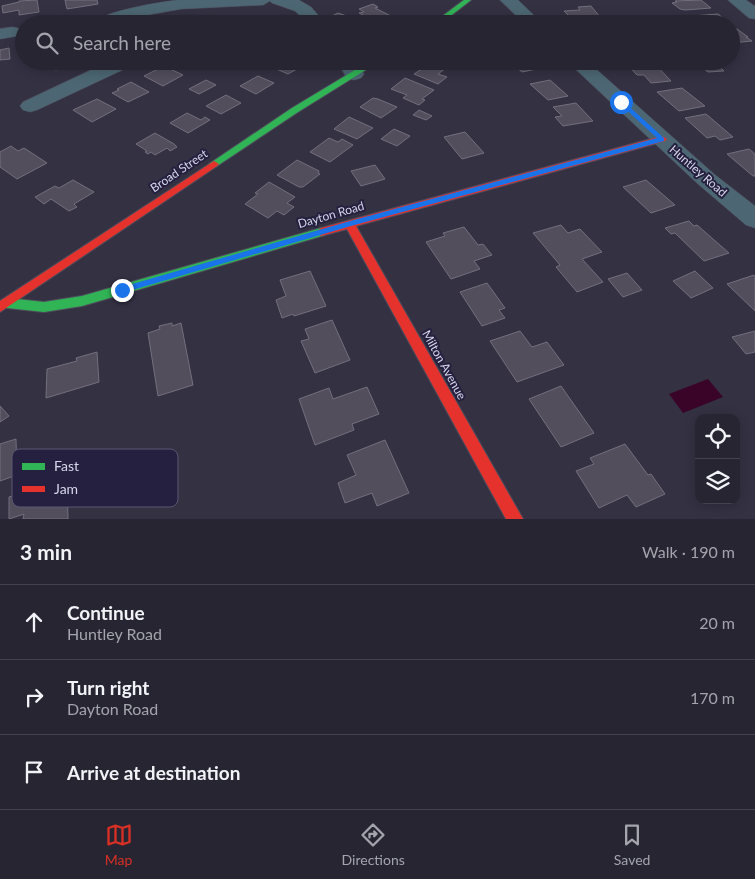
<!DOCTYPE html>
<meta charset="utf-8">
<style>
:root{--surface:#272532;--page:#33313e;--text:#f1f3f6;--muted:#a4a5ac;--line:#43424d;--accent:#d93025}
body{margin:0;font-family:Lato,sans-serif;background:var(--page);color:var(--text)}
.controls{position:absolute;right:15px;bottom:15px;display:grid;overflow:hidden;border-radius:10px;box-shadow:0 2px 12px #0003}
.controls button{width:45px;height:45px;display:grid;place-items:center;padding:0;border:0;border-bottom:1px solid var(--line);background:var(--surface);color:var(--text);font:25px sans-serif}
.stop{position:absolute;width:15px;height:15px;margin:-11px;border:4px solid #1a73e8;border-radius:50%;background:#fff}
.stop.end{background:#1a73e8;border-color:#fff;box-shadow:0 1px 5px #0008}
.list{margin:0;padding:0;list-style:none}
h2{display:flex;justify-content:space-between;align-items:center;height:65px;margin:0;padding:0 20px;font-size:21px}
h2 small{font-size:16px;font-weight:400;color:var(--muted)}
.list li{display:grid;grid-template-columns:32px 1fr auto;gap:15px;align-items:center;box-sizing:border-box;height:75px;padding:0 20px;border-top:1px solid var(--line)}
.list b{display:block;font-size:19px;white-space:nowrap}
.list p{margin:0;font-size:16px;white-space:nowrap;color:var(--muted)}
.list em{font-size:16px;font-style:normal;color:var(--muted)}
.icon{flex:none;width:28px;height:28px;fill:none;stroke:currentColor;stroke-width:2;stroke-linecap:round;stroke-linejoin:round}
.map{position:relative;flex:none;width:755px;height:519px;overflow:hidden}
.search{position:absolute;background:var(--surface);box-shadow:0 2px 12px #0003;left:15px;right:15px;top:15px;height:55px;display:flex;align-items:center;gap:12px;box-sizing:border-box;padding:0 18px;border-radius:28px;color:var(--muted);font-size:19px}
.sheet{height:290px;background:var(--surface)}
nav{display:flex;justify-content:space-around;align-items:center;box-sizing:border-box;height:70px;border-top:1px solid var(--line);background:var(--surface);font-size:14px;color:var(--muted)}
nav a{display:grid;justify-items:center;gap:2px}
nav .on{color:var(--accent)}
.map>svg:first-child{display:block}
</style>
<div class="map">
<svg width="755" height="519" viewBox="0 0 755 519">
<rect width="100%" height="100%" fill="#343143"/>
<polygon fill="#390427" points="708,379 723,397 683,413 669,394"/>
<g fill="#524e5c" stroke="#746f7e">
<polygon points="37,0 39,12 19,15 19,10 3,13 2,6 19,2 19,1"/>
<polygon points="65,0 97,0 98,4 67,9"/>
<polygon points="701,0 711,8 685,10 680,9 672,3 677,2 675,1"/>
<polygon points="373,4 378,7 375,8 393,17 381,22 376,19 372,20 359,13 364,12 359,9"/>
<polygon points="591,6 600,17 571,18 564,11 580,10 578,7"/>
<polygon points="338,13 344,15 361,24 339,24 334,20 336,18 332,16"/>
<polygon points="718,14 729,23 701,24 692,16"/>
<polygon points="737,29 748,37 746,37 752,41 731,43 731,30"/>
<polygon points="9,48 10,59 0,60 0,50"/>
<polygon points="40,61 76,61 56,70"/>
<polygon points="185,61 209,61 198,67"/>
<polygon points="283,61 300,61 298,63 304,65 288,74 272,67"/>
<polygon points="509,61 533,61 541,68 522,72"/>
<polygon points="624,61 652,61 671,81 651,83 644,75 637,75"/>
<polygon points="689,61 717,61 723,67 720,67 724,71 708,72 698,64 692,65"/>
<polygon points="431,63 446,68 438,74 447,77 438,84 414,74"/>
<polygon points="164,66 183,75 163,86 144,76"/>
<polygon points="258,76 274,83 256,94 240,86"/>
<polygon points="405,78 434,90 422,99 425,100 419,105 403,98 407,95 391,89"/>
<polygon points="206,80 216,85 199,94 189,89"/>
<polygon points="550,80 568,96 548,100 530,84"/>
<polygon points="131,82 149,92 128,102 112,93 119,90 117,89"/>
<polygon points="682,88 705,106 679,111 657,92"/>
<polygon points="226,95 241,103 221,114 206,106"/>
<polygon points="373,98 378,99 397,107 381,118 360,107"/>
<polygon points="97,99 116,109 92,122 73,110"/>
<polygon points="576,103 593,121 563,126 555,117 562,116 553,107"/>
<polygon points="419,110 432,116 426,120 413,115"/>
<polygon points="187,113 201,120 205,117 210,120 188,133 170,123"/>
<polygon points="706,114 733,137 720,140 715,136 707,138 685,118"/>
<polygon points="349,117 373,128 357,139 334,129"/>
<polygon points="394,129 410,136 397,146 381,139"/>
<polygon points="465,132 484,153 462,159 444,137"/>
<polygon points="155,133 174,144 177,147 170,151 167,148 155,155 151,152 148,154 145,152 147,151 136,144"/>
<polygon points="329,138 338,142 342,139 353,145 330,162 310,152"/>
<polygon points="11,146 18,151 24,148 47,163 17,179 0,167 0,152"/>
<polygon points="749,149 755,154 755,176 753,176 727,154"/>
<polygon points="297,160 319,171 318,173 320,174 303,187 299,187 277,175"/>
<polygon points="375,165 385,179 361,186 351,171"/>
<polygon points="73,180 94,192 74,204 77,207 69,211 51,199 44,204 35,197 55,186 59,188"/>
<polygon points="646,180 675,205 651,213 623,187"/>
<polygon points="269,182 295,197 287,203 294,207 284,215 277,211 268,218 245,204 258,194 255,193"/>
<polygon points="689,221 694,226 697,225 729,253 704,261 675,233 671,234 665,228"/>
<polygon points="561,225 568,233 580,229 602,252 582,259 603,282 577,292 556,267 560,265 533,233"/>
<polygon points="464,227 478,245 483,244 492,255 474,261 480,269 451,279 426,242 445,236 443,233"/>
<polygon points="310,271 326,306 294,316 293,314 282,318 276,300 286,296 280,280"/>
<polygon points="695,271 713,288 691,298 673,281"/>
<polygon points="627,273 642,290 623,297 608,279"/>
<polygon points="754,275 755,277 755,311 727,284"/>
<polygon points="487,283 505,308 499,310 505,318 482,326 460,292"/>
<polygon points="332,320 350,360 315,373 301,341 309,339 305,329"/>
<polygon points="172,323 172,326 181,323 193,385 158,396 148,333 160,329 159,326"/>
<polygon points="520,331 532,347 547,342 564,365 517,382 490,341"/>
<polygon points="755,331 755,352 746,354 732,337"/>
<polygon points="97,352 99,382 46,398 47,369 77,361 76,358"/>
<polygon points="561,386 594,433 561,447 529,399"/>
<polygon points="367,387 379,414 352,424 354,430 315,445 299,399 329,388 333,399"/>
<polygon points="0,406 9,416 0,422"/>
<polygon points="16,439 17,475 0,481 0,444"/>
<polygon points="385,440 409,493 377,506 372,493 345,503 338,483 356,475 347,455"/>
<polygon points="625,444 648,475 651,474 665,494 636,507 627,495 599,508 576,471 594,464 590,458"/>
<polygon points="67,477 68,519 23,519 24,514 9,519 9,497"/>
</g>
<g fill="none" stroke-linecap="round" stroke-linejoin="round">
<g stroke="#4f4d5c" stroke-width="1">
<g id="street">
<path d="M178,0H299L311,7L326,24H309L295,11L272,3L270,1L263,5L181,9L142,16L117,24H93C101,11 161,2 178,0Z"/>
<polygon points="500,0 518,0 543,24 525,24"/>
<polygon points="728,0 746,0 755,6 755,19 749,18"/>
<polygon points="12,27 18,28 21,32 18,36 0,39 0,29"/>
<polygon points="110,61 135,61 133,65 37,110 30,112 23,110 20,106 23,102"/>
<polygon points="337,61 356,61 364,74 361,78 354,80 347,78"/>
<polygon points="567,61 587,61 714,174 755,206 755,228 746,225 698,184"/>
</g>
</g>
<g stroke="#4f4d5c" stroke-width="2">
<g id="fast">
<polygon points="464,0 471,0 440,24 432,24"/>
<polygon points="370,61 380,61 298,112 217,166 214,167 209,164 292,108"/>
<polygon points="321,228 325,229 326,232 325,235 82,306 44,312 7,308 3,306 1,303 3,300 7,298 44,302 82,296"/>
</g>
</g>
<g stroke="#4f4d5c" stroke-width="2">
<g id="jam">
<polygon points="662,136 667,139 665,141 356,226 523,519 506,519 347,229 321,236 316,232 321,228"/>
<polygon points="214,161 219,164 217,166 0,312 0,301"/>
</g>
</g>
<use href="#street" fill="#4c6773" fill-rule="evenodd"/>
<use href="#fast" fill="#30b455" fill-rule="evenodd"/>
<use href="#jam" fill="#e5322d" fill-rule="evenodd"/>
</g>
<polygon fill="#1a73e8" points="619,101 623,101 664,138 664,141 351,226 122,293 118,290 122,287 350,221 657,138 619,103"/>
<g text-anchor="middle" stroke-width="4" stroke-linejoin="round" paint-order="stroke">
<g font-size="12" fill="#d7d6eb" stroke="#25203f">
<text transform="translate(179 171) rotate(-34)" y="4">Broad Street</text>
<text transform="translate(698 171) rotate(41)" y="4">Huntley Road</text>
<text transform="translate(331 215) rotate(-16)" y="4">Dayton Road</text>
<text transform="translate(444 365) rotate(61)" y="4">Milton Avenue</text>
</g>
</g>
<rect x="12" y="449" width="166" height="58" rx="8" fill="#25203f" stroke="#5a5773" stroke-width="1"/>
<rect x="22" y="463" width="23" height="7" fill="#30b455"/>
<rect x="22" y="486" width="23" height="6" fill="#e5322d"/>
<g font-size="14" fill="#d7d6eb">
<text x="54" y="471">Fast</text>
<text x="54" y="494">Jam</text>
</g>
</svg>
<div class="controls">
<button><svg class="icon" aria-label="locate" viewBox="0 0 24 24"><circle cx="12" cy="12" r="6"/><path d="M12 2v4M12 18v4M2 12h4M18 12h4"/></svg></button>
<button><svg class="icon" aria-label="layers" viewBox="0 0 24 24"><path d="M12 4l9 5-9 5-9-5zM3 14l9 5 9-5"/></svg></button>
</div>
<div class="stop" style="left:621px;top:102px"></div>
<div class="stop end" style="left:122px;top:290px"></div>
<div class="search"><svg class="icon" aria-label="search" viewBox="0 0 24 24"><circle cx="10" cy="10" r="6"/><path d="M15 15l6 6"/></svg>Search here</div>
</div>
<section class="sheet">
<h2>3 min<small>Walk · 190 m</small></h2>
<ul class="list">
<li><svg class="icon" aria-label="ahead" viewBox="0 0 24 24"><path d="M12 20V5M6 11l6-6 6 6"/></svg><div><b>Continue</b><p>Huntley Road</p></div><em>20 m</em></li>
<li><svg class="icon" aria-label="right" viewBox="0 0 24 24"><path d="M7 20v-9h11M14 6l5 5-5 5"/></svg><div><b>Turn right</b><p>Dayton Road</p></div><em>170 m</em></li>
<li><svg class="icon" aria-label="arrive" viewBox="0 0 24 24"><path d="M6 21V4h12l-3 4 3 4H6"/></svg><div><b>Arrive at destination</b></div></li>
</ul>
</section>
<nav>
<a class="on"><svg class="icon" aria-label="map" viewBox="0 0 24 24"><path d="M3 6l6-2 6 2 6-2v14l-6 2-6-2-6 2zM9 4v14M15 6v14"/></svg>Map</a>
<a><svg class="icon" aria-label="directions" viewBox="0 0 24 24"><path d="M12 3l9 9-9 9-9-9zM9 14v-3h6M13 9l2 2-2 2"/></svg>Directions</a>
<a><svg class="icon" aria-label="saved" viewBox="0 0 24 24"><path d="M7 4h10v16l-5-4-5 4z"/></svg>Saved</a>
</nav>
